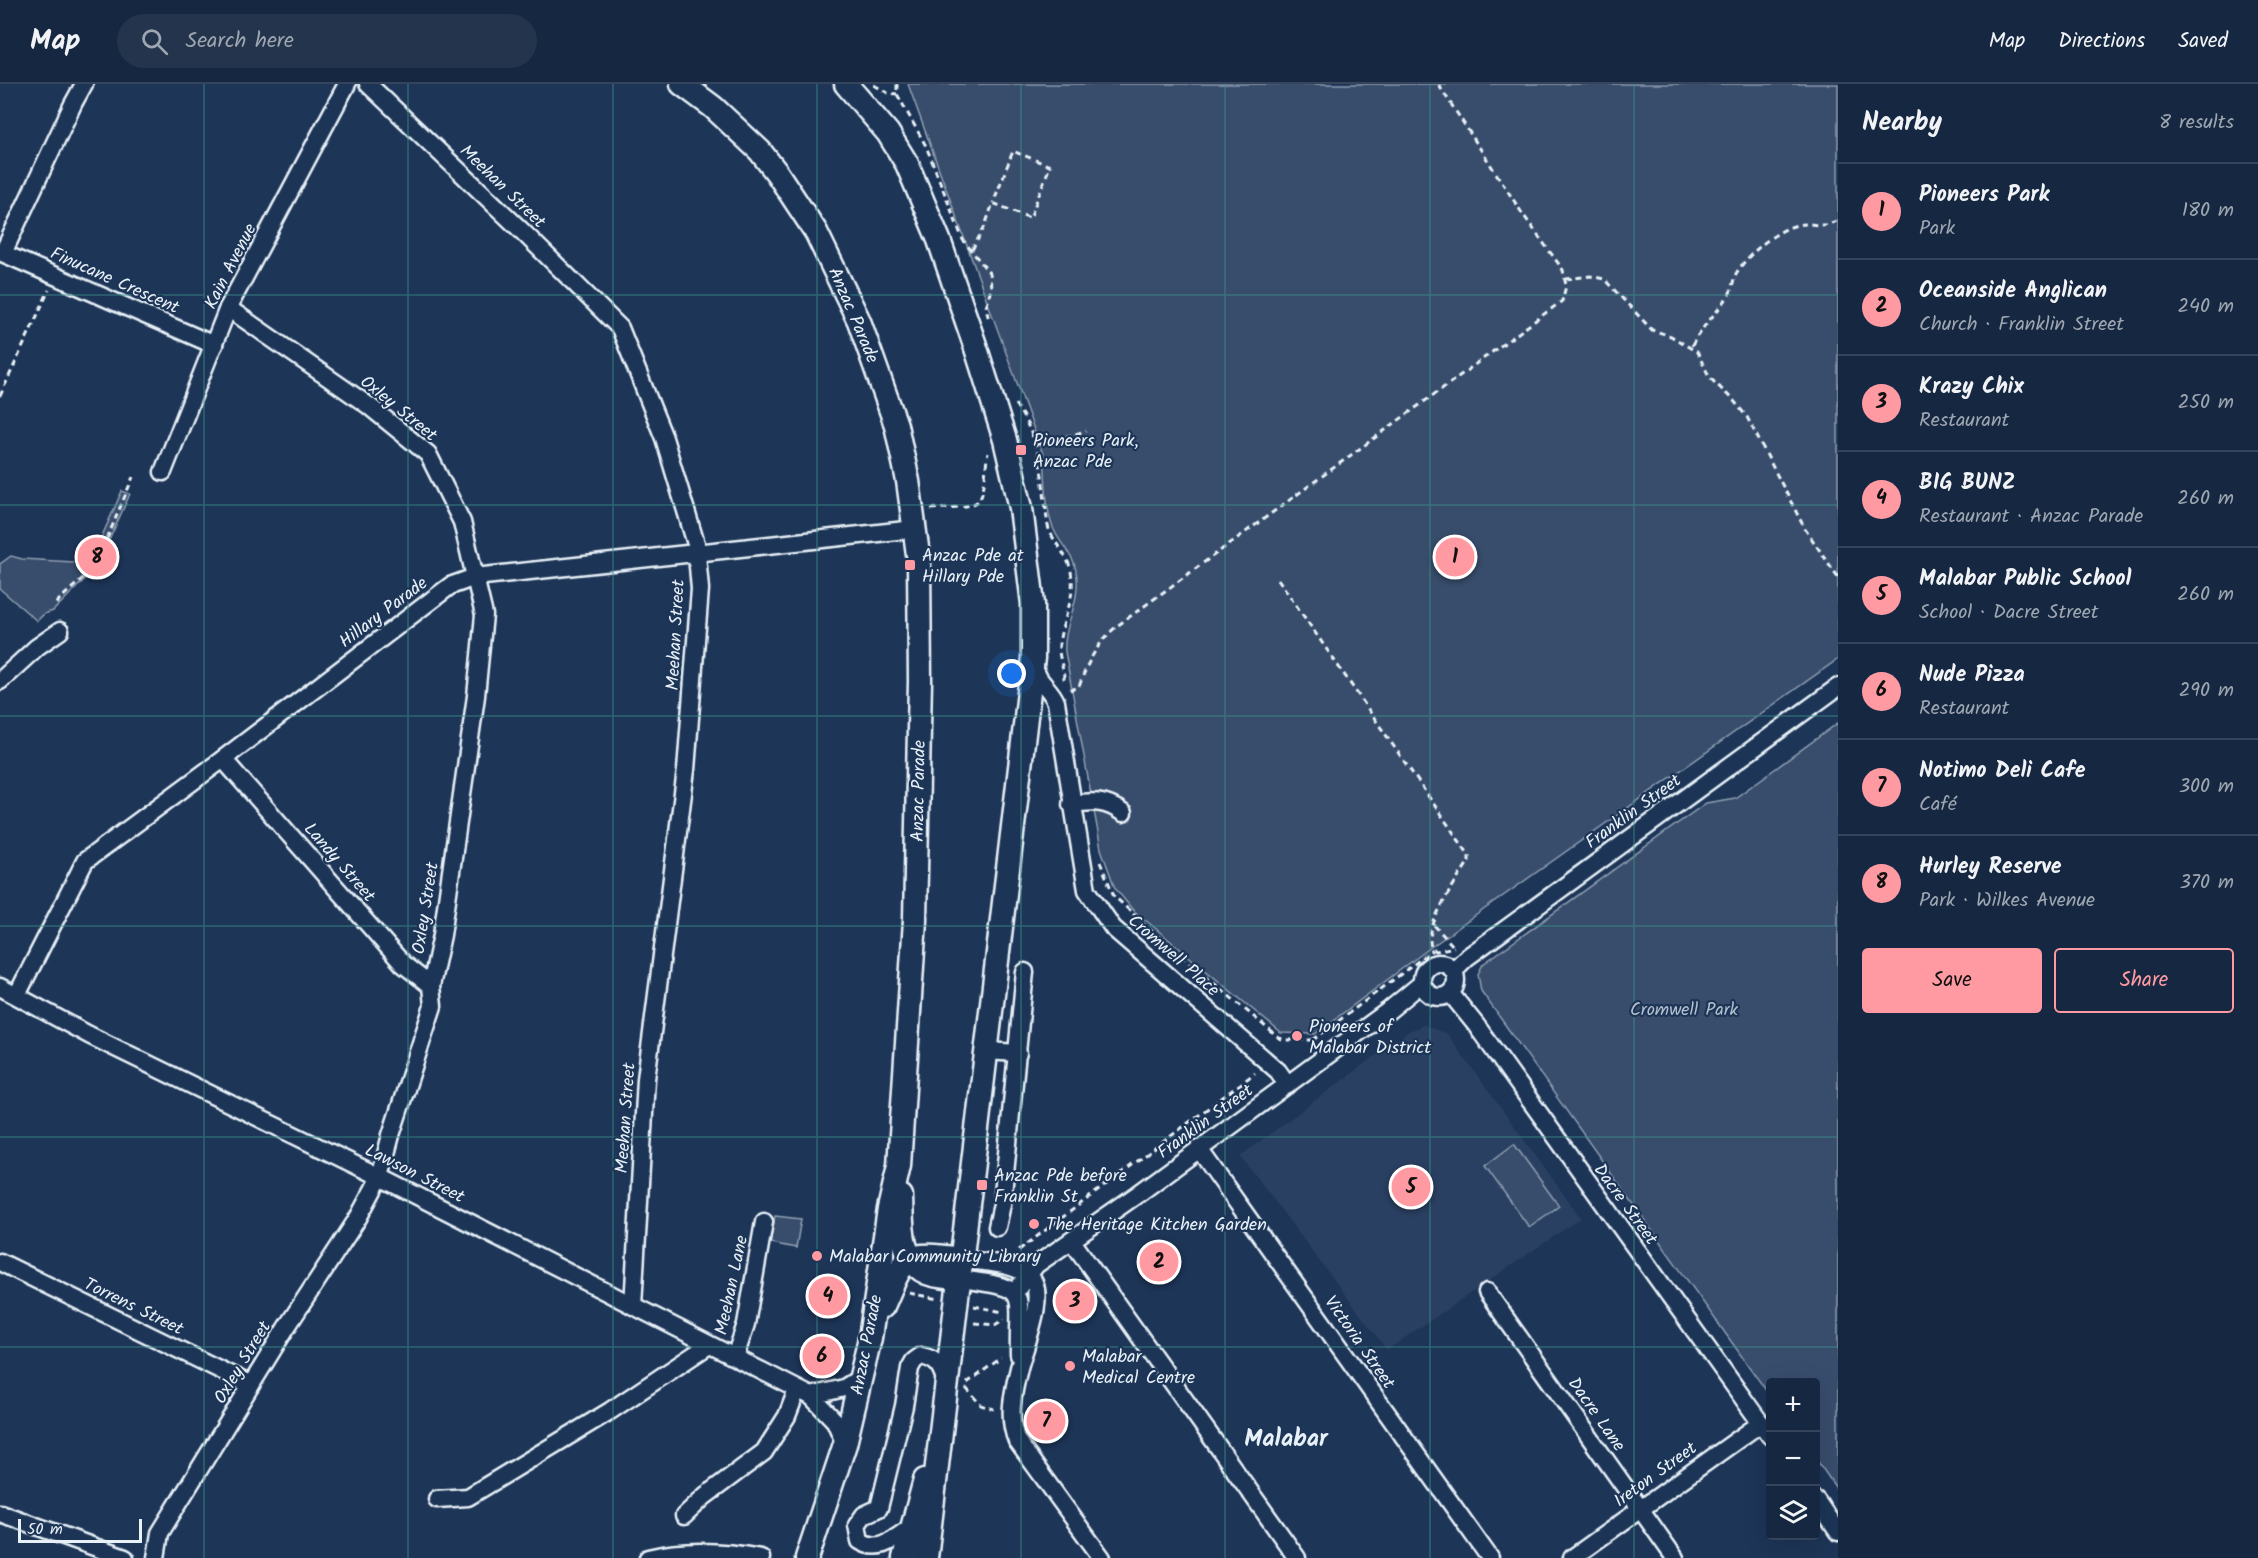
<!DOCTYPE html>
<meta charset="utf-8">
<style>
:root{--surface:#162841;--page:#23344c;--text:#f1f3f6;--muted:#9ea6b1;--line:#35445a;--accent:#ff9aa2}
body{margin:0;font-family:Kalam,sans-serif;background:var(--page);color:var(--text)}
.controls{position:absolute;right:18px;bottom:18px;display:grid;overflow:hidden;border-radius:6px;box-shadow:0 6px 24px #0002}
.controls button{width:54px;height:54px;display:grid;place-items:center;padding:0;border:0;border-bottom:2px solid var(--line);background:var(--surface);color:var(--text);font:30px sans-serif}
.scale{position:absolute;left:18px;bottom:15px;width:124px;box-sizing:border-box;padding-left:6px;border:3px solid #e8f1f8;border-top:0;font-size:16px;line-height:21px;white-space:nowrap;color:#e8f1f8;-webkit-text-stroke:4px #1d3557;paint-order:stroke}
.you{position:absolute;left:1012px;top:590px;width:21px;height:21px;margin:-15px;border:4px solid #fff;border-radius:50%;background:#1a73e8;box-shadow:0 0 0 9px #1a73e833}
.badge{display:grid;place-items:center;width:39px;height:39px;border-radius:50%;background:var(--accent);color:#111;font-size:20px;font-weight:700}
.pin{position:absolute;translate:-50% -50%;border:3px solid #fff;box-shadow:0 2px 6px #0006}
.list{margin:0;padding:0;list-style:none}
h2{display:flex;justify-content:space-between;align-items:center;height:78px;margin:0;padding:0 24px;font-size:26px}
h2 small{font-size:20px;font-weight:400;color:var(--muted)}
.list li{display:grid;grid-template-columns:39px 1fr auto;gap:18px;align-items:center;box-sizing:border-box;height:96px;padding:0 24px;border-top:2px solid var(--line)}
.list b{display:block;font-size:22px;white-space:nowrap}
.list p{margin:0;font-size:20px;white-space:nowrap;color:var(--muted)}
.list em{font-size:20px;font-style:normal;color:var(--muted)}
.actions{display:flex;gap:12px;padding:18px 24px}
.actions a{flex:1;padding:14px 0;border:2px solid var(--accent);border-radius:6px;text-align:center;font-size:21px;color:var(--accent)}
.actions .main{background:var(--accent);color:#111}
.icon{flex:none;width:33px;height:33px;fill:none;stroke:currentColor;stroke-width:2;stroke-linecap:round;stroke-linejoin:round}
.map{position:relative;flex:none;width:1838px;height:1474px;overflow:hidden}
header{display:flex;align-items:center;gap:36px;box-sizing:border-box;height:84px;padding:0 30px;background:var(--surface);border-bottom:2px solid var(--line)}
header strong{font-size:28px}
nav{display:flex;gap:33px;margin-inline-start:auto;font-size:21px}
.search{width:420px;height:54px;background:var(--page);display:flex;align-items:center;gap:15px;box-sizing:border-box;padding:0 21px;border-radius:33px;color:var(--muted);font-size:22px}
main{display:flex}
aside{flex:1;background:var(--surface)}
.map>svg:first-child{display:block}
</style>
<header>
<strong>Map</strong>
<div class="search"><svg class="icon" aria-label="search" viewBox="0 0 24 24"><circle cx="10" cy="10" r="6"/><path d="M15 15l6 6"/></svg>Search here</div>
<nav><a>Map</a><a>Directions</a><a>Saved</a></nav>
</header>
<main>
<div class="map">
<svg width="1838" height="1474" viewBox="0 0 1838 1474">
<rect width="100%" height="100%" fill="#1d3557"/>
<filter id="ink" filterUnits="userSpaceOnUse"><feTurbulence type="fractalNoise" baseFrequency=".0167" numOctaves="2"/><feDisplacementMap in="SourceGraphic" scale="12" xChannelSelector="R" yChannelSelector="G"/><feConvolveMatrix kernelMatrix="1 2 1 2 8 2 1 2 1" color-interpolation-filters="sRGB"/></filter>
<g filter="url(#ink)">
<polygon fill="#2a4162" points="1424,941 1447,950 1581,1134 1387,1266 1240,1072 1409,947"/>
<g fill="#374d6c" stroke="#909fb2" stroke-width="1.5">
<path d="M908,0H1838V575L1431,863L1315,950L1281,949L1132,825L1115,804L1101,765L1065,568C1063,543 1079,521 1077,495C1076,472 1063,465 1054,446C1045,427 1046,394 1044,373Z"/>
<polygon points="122,407 130,410 97,483 53,527 44,530 37,537 0,505 0,480 11,472 22,475 90,479"/>
<polygon points="1838,639 1838,1407 1816,1375 1816,1298 1770,1298 1770,1312 1481,907 1478,890 1483,880 1706,719 1735,714"/>
<polygon points="1514,1060 1559,1122 1529,1143 1485,1082"/>
<polygon points="775,1132 801,1135 796,1164 770,1159"/>
</g>
<g fill="none" stroke-linecap="round" stroke-linejoin="round">
<g stroke="#e8f1f8" stroke-width="21">
<g id="minor">
<polyline points="368,0 522,147 620,244 664,354 696,460 700,505 686,686 646,995 633,1222"/>
<polyline points="0,168 214,261"/>
<polyline points="3,169 73,20 84,0"/>
<polyline points="163,388 228,224 347,0"/>
<path d="M1034,581C1037,599 1050,603 1056,618L1087,806L1113,844L1278,987L1288,1001"/>
<polyline points="0,597 37,563 60,547"/>
<polyline points="223,675 403,880 431,902"/>
<path d="M1071,720C1092,717 1106,716 1123,729"/>
<circle cx="1439" cy="896" r="17"/>
<polyline points="1454,886 1466,874 1838,603"/>
<polyline points="0,903 89,951 380,1093 811,1312 835,1337 845,1360"/>
<polyline points="1451,910 1476,941 1770,1352"/>
<polyline points="17,911 85,777 223,675 450,502 475,493 915,445"/>
<polyline points="986,967 1018,969"/>
<polyline points="1199,1065 1490,1474"/>
<polyline points="997,1143 1002,1120 1025,888"/>
<polyline points="1072,1157 1297,1474"/>
<path d="M962,1175C983,1179 1012,1178 1029,1192C1049,1208 1024,1263 1019,1284C1013,1308 1007,1334 1017,1357L1102,1474"/>
<polyline points="0,1178 251,1301"/>
<path d="M960,1195C1034,1205 1017,1205 1019,1271"/>
<polyline points="1015,1208 1036,1181 1138,1110 1388,927 1422,899"/>
<polyline points="1487,1208 1675,1474"/>
<polyline points="735,1273 746,1240 764,1138"/>
<polyline points="811,1312 844,1304 860,1294"/>
<polyline points="437,1415 468,1413 610,1327 709,1261"/>
<polyline points="1816,1416 1838,1448"/>
<polyline points="0,1429 125,1474"/>
<polyline points="684,1432 705,1412 764,1368 787,1332 797,1306"/>
<path d="M910,1444C894,1455 879,1469 860,1457L857,1441L864,1431L879,1424L904,1322L910,1284L914,1277L921,1272C938,1275 941,1283 946,1298"/>
<polyline points="156,1474 160,1449 286,1244 358,1134 380,1093 391,1051 433,922 431,902 442,851 476,612 484,531 462,438 428,370 369,322 228,224"/>
<path d="M648,1474C685,1465 724,1467 761,1474"/>
<polyline points="1572,1474 1761,1339"/>
</g>
</g>
<g stroke="#e8f1f8" stroke-width="27">
<g id="major">
<polyline points="682,0 713,23 760,67 777,89 816,148 859,237 896,341 908,397 919,478 920,597 915,836 899,1082 889,1125 870,1254 845,1360 807,1474"/>
<polyline points="846,0 888,49 907,80 939,156 975,261 1005,356 1021,424 1033,520 1033,574 926,1474"/>
<path d="M901,1112C902,1137 899,1177 927,1189C937,1193 949,1193 960,1195"/>
<path d="M883,1222C906,1170 903,1167 962,1175"/>
<polyline points="904,1474 925,1396"/>
</g>
</g>
<g stroke="#e8f1f8" stroke-width="3" stroke-dasharray="6 4.5" stroke-linecap="butt">
<polyline points="897,0 897,10 926,62 963,156 990,190 991,205 986,223 989,237"/>
<polyline points="874,1 888,9 897,10"/>
<polyline points="972,166 985,142 993,119 1030,134 1050,82 1013,67 993,119"/>
<polyline points="1566,195 1590,192 1604,195 1652,246 1671,252 1697,268 1710,294 1734,317 1747,333 1805,445 1838,493"/>
<path d="M1692,262C1700,244 1716,230 1727,214C1733,207 1732,196 1737,188C1748,170 1777,145 1798,141C1814,137 1820,146 1838,136"/>
<polyline points="0,312 49,206"/>
<path d="M1015,320C1044,361 1041,394 1048,442C1052,457 1065,468 1070,483C1078,515 1062,532 1059,561C1058,574 1065,586 1064,598"/>
<polyline points="1035,361 1086,347"/>
<path d="M931,425C941,424 973,424 978,417C986,408 985,381 988,369"/>
<path d="M1278,495L1469,771V777C1457,797 1424,840 1431,863L1436,867L1454,863"/>
<polyline points="57,520 59,516 95,483 133,393"/>
<path d="M1070,606L1079,603C1087,579 1097,559 1117,542L1562,217L1566,202L1563,186L1522,129L1438,0"/>
<polyline points="1100,778 1114,812 1147,843 1279,954 1286,956 1313,956 1316,959"/>
<polyline points="1434,841 1454,863"/>
<polyline points="1313,956 1433,866"/>
<polyline points="1019,1166 1255,989"/>
<polyline points="909,1209 938,1215"/>
<polyline points="974,1222 1003,1228"/>
<polyline points="974,1239 995,1241 1004,1235"/>
<polyline points="967,1299 1001,1274"/>
<polyline points="966,1304 981,1321 994,1325"/>
</g>
<use href="#minor" stroke="#1d3557" stroke-width="16"/>
<use href="#major" stroke="#1d3557" stroke-width="22"/>
</g>
</g>
<path fill="none" stroke="#3a8f8a" stroke-width="1.5" stroke-opacity="0.55" d="M204,0V1474M408,0V1474M613,0V1474M817,0V1474M1021,0V1474M1225,0V1474M1430,0V1474M1634,0V1474M0,211H1838M0,421H1838M0,632H1838M0,842H1838M0,1053H1838M0,1263H1838"/>
<g fill="#ff9aa2" stroke="#1d3557" stroke-width="2">
<rect x="1015" y="360" width="12" height="12" rx="3"/>
<rect x="904" y="475" width="12" height="12" rx="3"/>
<circle cx="1297" cy="952" r="6"/>
<rect x="976" y="1095" width="12" height="12" rx="3"/>
<circle cx="1034" cy="1140" r="6"/>
<circle cx="817" cy="1172" r="6"/>
<circle cx="1070" cy="1282" r="6"/>
</g>
<g text-anchor="middle" stroke-width="4.5" stroke-linejoin="round" paint-order="stroke">
<g font-size="18" fill="#e8f1f8" stroke="#1d3557">
<text transform="translate(503 102) rotate(44)" y="6">Meehan Street</text>
<text transform="translate(230 182) rotate(-63)" y="6">Kain Avenue</text>
<text transform="translate(115 196) rotate(24)" y="6">Finucane Crescent</text>
<text transform="translate(854 231) rotate(67)" y="6">Anzac Parade</text>
<text transform="translate(399 324) rotate(39)" y="6">Oxley Street</text>
<text transform="translate(383 528) rotate(-37)" y="6">Hillary Parade</text>
<text transform="translate(675 551) rotate(-87)" y="6">Meehan Street</text>
<text transform="translate(918 707) rotate(-89)" y="6">Anzac Parade</text>
<text transform="translate(1633 727) rotate(-36)" y="6">Franklin Street</text>
<text transform="translate(340 778) rotate(49)" y="6">Landy Street</text>
<text transform="translate(425 824) rotate(-81)" y="6">Oxley Street</text>
<text transform="translate(1174 871) rotate(41)" y="6">Cromwell Place</text>
<text transform="translate(625 1034) rotate(-86)" y="6">Meehan Street</text>
<text transform="translate(1205 1037) rotate(-36)" y="6">Franklin Street</text>
<text transform="translate(415 1089) rotate(27)" y="6">Lawson Street</text>
<text transform="translate(1626 1120) rotate(54)" y="6">Dacre Street</text>
<text transform="translate(731 1201) rotate(-78)" y="6">Meehan Lane</text>
<text transform="translate(134 1222) rotate(26)" y="6">Torrens Street</text>
<text transform="translate(1360 1258) rotate(55)" y="6">Victoria Street</text>
<text transform="translate(866 1261) rotate(-79)" y="6">Anzac Parade</text>
<text transform="translate(242 1278) rotate(-59)" y="6">Oxley Street</text>
<text transform="translate(1597 1330) rotate(55)" y="6">Dacre Lane</text>
<text transform="translate(1655 1390) rotate(-36)" y="6">Ireton Street</text>
</g>
<g font-size="18" fill="#e8f1f8" stroke="#1d3557" text-anchor="start">
<text x="1033" y="362">Pioneers Park,<tspan x="1033" dy="21">Anzac Pde</tspan></text>
<text x="922" y="477">Anzac Pde at<tspan x="922" dy="21">Hillary Pde</tspan></text>
<text x="1309" y="948">Pioneers of<tspan x="1309" dy="21">Malabar District</tspan></text>
<text x="994" y="1097">Anzac Pde before<tspan x="994" dy="21">Franklin St</tspan></text>
<text x="1046" y="1146">The Heritage Kitchen Garden</text>
<text x="829" y="1178">Malabar Community Library</text>
<text x="1082" y="1278">Malabar<tspan x="1082" dy="21">Medical Centre</tspan></text>
</g>
<g font-size="18" fill="#b3c0ce" stroke="#1d3557">
<text x="1684" y="931">Cromwell Park</text>
</g>
<g font-size="24" font-weight="bold" fill="#e8f1f8" stroke="#1d3557">
<text x="1286" y="1362">Malabar</text>
</g>
</g>
</svg>
<div class="controls">
<button>+</button>
<button>−</button>
<button><svg class="icon" aria-label="layers" viewBox="0 0 24 24"><path d="M12 4l9 5-9 5-9-5zM3 14l9 5 9-5"/></svg></button>
</div>
<div class="scale">50 m</div>
<div class="you"></div>
<div class="pin badge" style="left:1455px;top:473px">1</div>
<div class="pin badge" style="left:1159px;top:1178px">2</div>
<div class="pin badge" style="left:1075px;top:1217px">3</div>
<div class="pin badge" style="left:828px;top:1212px">4</div>
<div class="pin badge" style="left:1411px;top:1103px">5</div>
<div class="pin badge" style="left:822px;top:1272px">6</div>
<div class="pin badge" style="left:1046px;top:1337px">7</div>
<div class="pin badge" style="left:97px;top:473px">8</div>
</div>
<aside>
<h2>Nearby<small>8 results</small></h2>
<ul class="list">
<li><span class="badge">1</span><div><b>Pioneers Park</b><p>Park</p></div><em>180 m</em></li>
<li><span class="badge">2</span><div><b>Oceanside Anglican</b><p>Church · Franklin Street</p></div><em>240 m</em></li>
<li><span class="badge">3</span><div><b>Krazy Chix</b><p>Restaurant</p></div><em>250 m</em></li>
<li><span class="badge">4</span><div><b>BIG BUNZ</b><p>Restaurant · Anzac Parade</p></div><em>260 m</em></li>
<li><span class="badge">5</span><div><b>Malabar Public School</b><p>School · Dacre Street</p></div><em>260 m</em></li>
<li><span class="badge">6</span><div><b>Nude Pizza</b><p>Restaurant</p></div><em>290 m</em></li>
<li><span class="badge">7</span><div><b>Notimo Deli Cafe</b><p>Café</p></div><em>300 m</em></li>
<li><span class="badge">8</span><div><b>Hurley Reserve</b><p>Park · Wilkes Avenue</p></div><em>370 m</em></li>
</ul>
<div class="actions"><a class="main">Save</a><a>Share</a></div>
</aside>
</main>
